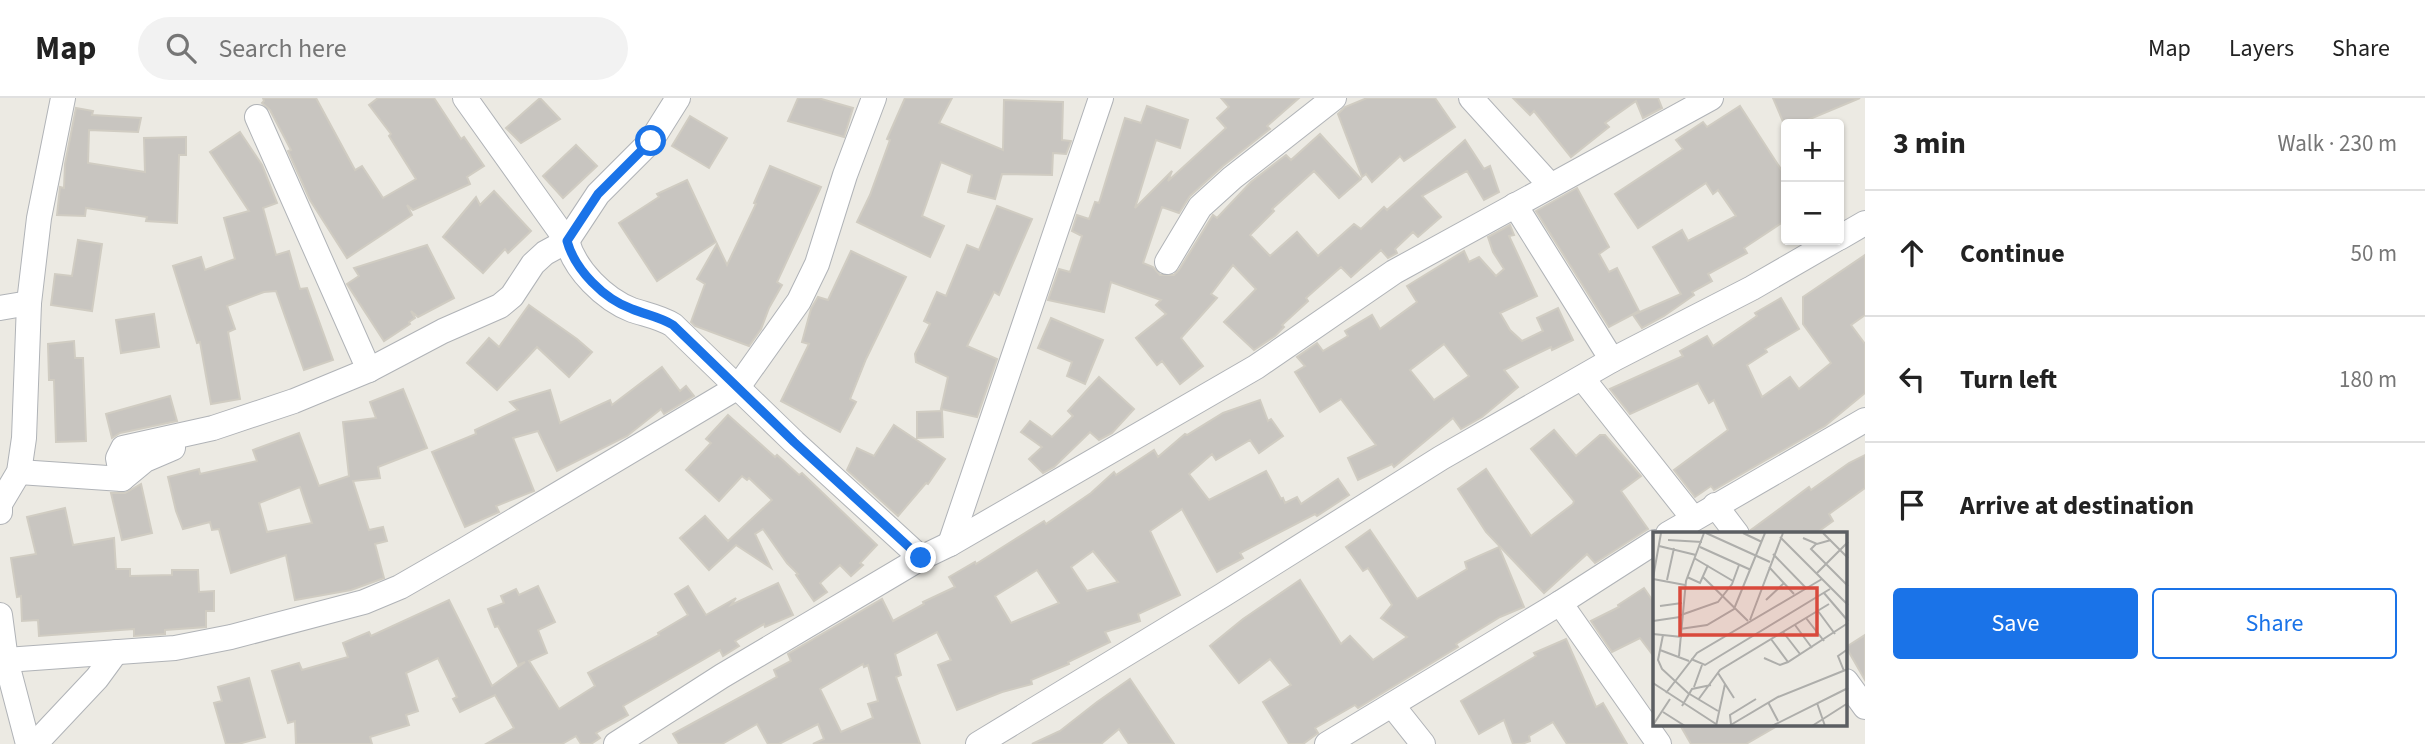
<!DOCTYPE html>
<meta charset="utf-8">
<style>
:root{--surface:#fff;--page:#f2f2f2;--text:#222;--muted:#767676;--line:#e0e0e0;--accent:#1a73e8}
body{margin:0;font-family:"Source Sans 3",sans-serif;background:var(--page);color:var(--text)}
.controls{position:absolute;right:21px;top:21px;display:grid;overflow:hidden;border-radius:7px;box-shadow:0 2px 5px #0004}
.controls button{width:63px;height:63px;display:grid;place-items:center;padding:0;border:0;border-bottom:2px solid var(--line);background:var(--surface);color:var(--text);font:35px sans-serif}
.stop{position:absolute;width:21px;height:21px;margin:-16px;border:5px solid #1a73e8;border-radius:50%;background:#fff}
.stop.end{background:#1a73e8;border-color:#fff;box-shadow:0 2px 7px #0008}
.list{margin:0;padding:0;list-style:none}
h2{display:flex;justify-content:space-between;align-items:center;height:91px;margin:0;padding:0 28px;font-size:30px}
h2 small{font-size:23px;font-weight:400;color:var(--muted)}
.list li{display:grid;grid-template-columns:46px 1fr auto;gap:21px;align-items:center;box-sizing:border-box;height:126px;padding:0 28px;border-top:2px solid var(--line)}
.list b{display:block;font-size:26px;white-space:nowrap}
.list em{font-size:23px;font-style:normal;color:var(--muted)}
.actions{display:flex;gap:14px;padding:21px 28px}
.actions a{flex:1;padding:16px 0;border:2px solid var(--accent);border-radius:7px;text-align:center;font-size:24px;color:var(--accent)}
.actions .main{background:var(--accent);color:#fff}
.icon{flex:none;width:38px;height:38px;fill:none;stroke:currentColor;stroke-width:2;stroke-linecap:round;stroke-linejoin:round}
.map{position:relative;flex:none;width:1865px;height:646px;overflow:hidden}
header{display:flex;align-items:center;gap:42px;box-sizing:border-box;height:98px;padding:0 35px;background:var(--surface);border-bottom:2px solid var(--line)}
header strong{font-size:33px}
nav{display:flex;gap:38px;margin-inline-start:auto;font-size:24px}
.search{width:490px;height:63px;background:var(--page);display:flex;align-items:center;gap:18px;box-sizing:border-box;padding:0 24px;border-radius:38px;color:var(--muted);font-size:26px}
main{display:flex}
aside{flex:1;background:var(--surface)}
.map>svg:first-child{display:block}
</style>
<header>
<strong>Map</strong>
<div class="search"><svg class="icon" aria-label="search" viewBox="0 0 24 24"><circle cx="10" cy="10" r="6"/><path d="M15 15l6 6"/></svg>Search here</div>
<nav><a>Map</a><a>Layers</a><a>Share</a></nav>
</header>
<main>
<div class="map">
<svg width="1865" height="646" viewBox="0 0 1865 646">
<rect width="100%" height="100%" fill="#eceae3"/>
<g fill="#c8c5c0" stroke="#d0ccc2" stroke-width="2" fill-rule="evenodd">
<polygon points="263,0 316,0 355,72 362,68 383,100 416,81 389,38 391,36 369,7 378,0 434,0 461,41 464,39 484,68 467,79 470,86 413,112 407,107 412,117 347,160 310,102 288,53 291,52 270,12 262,5 264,3"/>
<polygon points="540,0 560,21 521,45 506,30"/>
<polygon points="798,0 818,0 853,10 844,39 788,23"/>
<polygon points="905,0 952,0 939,25 1003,52 1004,2 1063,4 1062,42 1071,43 1066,56 1053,55 1052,77 1002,76 995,101 968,94 972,77 941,64 922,118 944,128 930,159 857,124 870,97 890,42 887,41"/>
<polygon points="1221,0 1299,0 1267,28 1270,31 1223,68 1190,98 1179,115 1162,109 1143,165 1153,169 1160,177 1174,177 1179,172 1213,117 1217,120 1251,84 1286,57 1291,62 1320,36 1361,81 1339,100 1314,73 1272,111 1274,113 1250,137 1270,158 1297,134 1318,158 1354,126 1361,131 1384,109 1387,112 1465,42 1484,71 1490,68 1499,94 1484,102 1467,73 1422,98 1441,119 1418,139 1413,134 1395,151 1397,155 1388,160 1381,152 1351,179 1341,169 1306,200 1308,203 1282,227 1284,229 1275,238 1254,252 1224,224 1256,191 1233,167 1211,196 1217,200 1181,240 1203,268 1180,286 1162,263 1157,267 1136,240 1166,216 1156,207 1161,202 1111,184 1104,214 1048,202 1059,171 1070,174 1082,138 1072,133 1077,117 1089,121 1095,104 1099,105 1125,20 1141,25 1147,8 1188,22 1180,50 1156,42 1135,110 1172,73 1168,83 1226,30 1217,20 1229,9"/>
<polygon points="1367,0 1435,0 1455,29 1404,63 1400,58 1372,84 1366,76 1362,79 1338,16 1345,9"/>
<polygon points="1513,0 1658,0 1662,10 1643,20 1636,3 1605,25 1609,29 1571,59 1534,13 1530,17"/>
<polygon points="1773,0 1860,0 1798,26 1784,26"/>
<polygon points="1740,8 1786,79 1786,122 1744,150 1747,155 1708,176 1712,183 1692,194 1694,197 1664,218 1642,230 1633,217 1681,196 1653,149 1682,132 1688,143 1736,118 1718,92 1713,96 1706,85 1638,130 1615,96 1683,51 1676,42 1703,24 1707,29"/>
<polygon points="76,10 93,13 92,17 141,20 138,34 89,32 88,65 145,74 144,40 186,39 186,57 179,57 177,125 146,123 147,119 86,110 85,118 57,117 60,89 64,90 65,66"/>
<polygon points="690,18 727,40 709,70 672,48"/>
<polygon points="240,34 262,67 277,105 263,110 276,157 289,153 300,191 307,190 333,262 304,272 276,193 264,194 227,208 235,231 228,234 240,301 211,306 200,244 197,245 173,168 201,159 205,172 235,161 224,120 249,113 210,54"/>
<polygon points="576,47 597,68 563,100 543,78"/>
<polygon points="770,68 821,89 777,184 782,187 769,210 761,231 749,248 695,228 691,224 705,186 697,181 717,146 727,167 756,106 754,105"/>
<polygon points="687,82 716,144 657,183 619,125 659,99 657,96"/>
<polygon points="1577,90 1609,149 1599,156 1609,174 1617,170 1639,213 1609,229 1536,113"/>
<polygon points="494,93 531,133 508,155 505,151 483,175 443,139 476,99 480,107"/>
<polygon points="997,108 1032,121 999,197 994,194 967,248 997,261 977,319 941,311 948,279 916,264 915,256 930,226 924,223 937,194 946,198 967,147 979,152"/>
<path d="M1510,127L1514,137L1509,138L1537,198L1500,215L1510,232L1522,243L1543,233L1537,220L1558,210L1573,242L1552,252L1551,249L1504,272L1518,289L1482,319L1461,331L1453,320L1394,369L1392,366L1358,382L1348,360L1376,347L1341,301L1320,314L1295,274L1305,268L1297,259L1317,245L1323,253L1348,238L1345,233L1372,217L1380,231L1417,204L1407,188L1464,153L1469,164L1479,159L1496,178L1504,171L1493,154L1488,139ZM1444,246L1469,278L1434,302L1410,272Z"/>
<polygon points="78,142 102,146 92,213 51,207 55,176 72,178"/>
<polygon points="427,147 454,200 418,219 411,213 415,220 409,224 410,226 384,243 347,186 359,178 354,170"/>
<polygon points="851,153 906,179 866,261 850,301 856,304 840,334 781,303 809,246 802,244 811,211 818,199 828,202"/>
<polygon points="1865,157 1865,217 1851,227 1865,246 1865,295 1825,328 1714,392 1711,388 1695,399 1674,372 1728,332 1714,302 1709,305 1698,285 1630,316 1610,291 1683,258 1680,253 1707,238 1713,248 1757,218 1755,215 1781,200 1799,231 1765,251 1767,254 1747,267 1762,299 1790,279 1799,291 1831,265 1803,226 1803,199"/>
<polygon points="529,207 577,241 592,254 569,279 537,249 497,292 467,265 489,240 499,249"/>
<polygon points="154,216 159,249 121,255 116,222"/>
<polygon points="1051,220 1103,242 1085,286 1067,278 1072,264 1038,250"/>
<polygon points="74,243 75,260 83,260 86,343 56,344 54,282 49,282 48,246"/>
<polygon points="662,269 680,293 686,288 694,298 664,316 661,311 627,338 557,373 538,333 513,340 534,393 496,408 499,414 465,429 432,354 476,336 475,332 518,312 510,304 550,292 560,325 610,302 612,307"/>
<polygon points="1099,279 1134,311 1112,335 1099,342 1090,334 1054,369 1043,375 1029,361 1042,349 1021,334 1030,323 1052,339 1073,318 1068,313"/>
<path d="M403,291L427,350L378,369L380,380L353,383L369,432L383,429L387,443L375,446L384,480L351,492L295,502L286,457L231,475L219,431L212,432L210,424L183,431L176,413L168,379L199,371L200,376L257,363L253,352L299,335L319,388L349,378L343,324L376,320L370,304ZM300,389L312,425L267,434L259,405Z"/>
<polygon points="170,298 177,323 120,335 112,340 106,316"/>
<path d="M1260,302L1268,323L1271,321L1283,338L1259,355L1250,342L1216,362L1212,356L1189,376L1209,402L1266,373L1281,401L1283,400L1285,405L1297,399L1301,406L1338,381L1349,397L1317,418L1315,416L1240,455L1243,460L1217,474L1182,411L1150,433L1180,497L1138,516L1140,523L1105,534L1110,544L1068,564L1069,566L1031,582L1032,586L1002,594L957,612L938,567L951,562L937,534L895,556L901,577L896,579L920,646H813L824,641L818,626L779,646H768L757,626L722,646H679L673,636L777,579L774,572L791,563L788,556L882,501L893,523L924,506L923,504L955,489L949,479L975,464L976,466L1044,423L1046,426L1091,395L1114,374L1116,377L1154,352L1158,359L1185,336L1187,337L1223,315ZM1093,453L1118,484L1087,493L1071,469ZM1037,472L1059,505L1011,525L995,498ZM863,566L864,569L868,567L878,603L868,606L873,620L841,634L820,591Z"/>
<polygon points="942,313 943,339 917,340 917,314"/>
<polygon points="728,317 775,359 777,357 799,377 802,375 877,447 860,465 863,467 851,478 840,467 820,485 827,494 814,503 796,477 798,476 787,465 763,431 755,436 771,470 736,447 709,472 680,440 705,418 728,443 772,402 749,380 747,382 742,378 719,403 686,372 711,345 706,341"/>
<polygon points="894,327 945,361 928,386 926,385 898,418 847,372 857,350 874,358"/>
<polygon points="1554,332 1576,358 1600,337 1605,337 1641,378 1621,393 1648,431 1595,465 1587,456 1544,495 1486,434 1458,391 1486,371 1531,438 1573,406 1574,403 1531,351"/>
<polygon points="1865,357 1865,390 1829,416 1833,423 1815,436 1752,436 1751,432 1809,389 1811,392 1849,365"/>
<polygon points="141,386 152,435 122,442 111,395 125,395"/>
<polygon points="65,410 73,447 114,440 116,471 130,471 130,478 172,477 172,472 198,472 199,494 214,493 214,513 206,513 206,529 165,532 165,536 134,538 134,531 39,538 38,522 22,523 21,498 17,499 11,460 36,456 27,419"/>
<polygon points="1370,432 1417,501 1467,471 1465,464 1499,449 1524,509 1500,519 1456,546 1458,549 1358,610 1355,607 1315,630 1318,635 1303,646 1289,646 1263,604 1291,587 1270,561 1239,585 1210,548 1243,521 1300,482 1341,546 1350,538 1373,562 1407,539 1381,520 1392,507 1368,470 1363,473 1346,449"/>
<polygon points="778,485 793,517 765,529 764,526 735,543 739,548 723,558 720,552 623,608 628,617 596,635 600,640 591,646 581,646 576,638 562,646 486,646 514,630 495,597 460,614 453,601 457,599 438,560 406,575 418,613 406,617 409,627 370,639 372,646 296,646 295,623 288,625 272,573 299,565 302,572 348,559 343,545 369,534 371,538 449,502 492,588 525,564 518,567 498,528 495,529 488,511 504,505 501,498 516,491 519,497 538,488 555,524 538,532 547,555 529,563 559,611 595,588 588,575 659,537 658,535 688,517 675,496 688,488 706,517 736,500 731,507"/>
<polygon points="1644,490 1655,506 1655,560 1640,540 1612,554 1591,523 1619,509 1618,507"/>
<polygon points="1865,537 1865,582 1846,549"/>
<polygon points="1566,541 1596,609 1603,605 1627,646 1567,646 1553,624 1529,638 1530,643 1522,646 1513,646 1504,622 1479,636 1461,603 1536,558 1534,555"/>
<polygon points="249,580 265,639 238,646 226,646 214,605 222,603 218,589"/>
<polygon points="1130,581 1174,646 1129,646 1119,631 1101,646 1032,646 1060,633 1097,604"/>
<polygon points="1680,627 1779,627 1746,646 1691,646"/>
</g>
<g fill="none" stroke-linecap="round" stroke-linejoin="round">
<g stroke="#b0b3b7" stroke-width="26">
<g id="minor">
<path d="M465,0L567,143C575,172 604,201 632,212C647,217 660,219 673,227L794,344L921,460"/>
<polyline points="1471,0 1550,87"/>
<polyline points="257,19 369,272"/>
<polyline points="1515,107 1612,262"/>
<polyline points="1839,140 1865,125"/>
<polyline points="1167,164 1200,109 1232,80 1334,0"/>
<polyline points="0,210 29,205"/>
<polyline points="1583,281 1693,420"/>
<polyline points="19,374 122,381 145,362 173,350"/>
<polyline points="122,381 118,360 123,350 213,330 294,303 369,272 443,233 500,208 512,198 533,166 545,155 567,143 598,96 651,43 678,0"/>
<polyline points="1715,407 1737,436"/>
<polyline points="0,414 0,406 19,374 24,340 29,205 39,120 63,0"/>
<polyline points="1668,436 1865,322"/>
<polyline points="950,446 1101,0"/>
<polyline points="1560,505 1659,646"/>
<polyline points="0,517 6,562 28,646"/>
<polyline points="6,562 175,550 231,539 364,504 400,489 466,451 738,289 799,203 817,166 845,77 874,0"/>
<polyline points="1846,583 1865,609"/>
<polyline points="1392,607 1423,646"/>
<polyline points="35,646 97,580 116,554"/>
<polyline points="616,646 722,578 921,460 950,446 1256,269 1394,174 1711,0"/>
<polyline points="978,646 1223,497 1441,360 1612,262 1752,190 1835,142"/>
<polyline points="1327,646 1560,505 1655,444"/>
</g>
</g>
<use href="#minor" stroke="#fff" stroke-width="24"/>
</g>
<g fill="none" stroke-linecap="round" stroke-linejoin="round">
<path stroke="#1a73e8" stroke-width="9" d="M651,43L598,96L567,143C575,172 604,201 632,211C647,217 660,219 673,227L794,344L921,460"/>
</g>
<g transform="translate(1653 434)">
<rect width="194" height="194" fill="#eceae3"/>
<path fill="none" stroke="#aeaeab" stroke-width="2" d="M53,1L117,30M90,1L109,10M170,1L195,26M127,5L195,73M150,6L164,12L178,8M15,8L49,10M163,12L158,17L195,54M6,14L43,23M47,15L98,38M120,22L153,56M41,26L80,49M116,35L141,62M164,41L195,10M34,45L47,51L55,33M50,45L95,89M0,46L8,1M0,47L32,53M14,48L21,16M171,61L195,89M113,68L131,51M7,74L29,71M165,79L182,102M28,83L65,70L79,52L86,33M153,86L171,109M97,88L130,1M0,89L27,85M142,93L159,116M27,97L54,93L81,77L112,1M130,100L147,122M0,102L29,105M10,103L5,128L9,137L35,161L65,179M118,107L135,130M7,118L36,129M26,124L33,49L51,1M111,126L127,133L135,130L195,91M38,127L52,133L177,57M191,139L185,124L195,117M65,141L81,166M0,151L63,192M41,155L49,133M13,161L44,121L169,47M45,168L67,138L176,72M115,170L125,189M164,171L172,194M29,174L39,157L58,153M10,180L32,194M78,192L77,183L103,167M0,193L17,167M63,194L72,152M76,194L125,165L195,137M119,194L195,156M159,194L195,171"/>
<path fill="#d9493c" fill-opacity="0.15" stroke="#d9493c" stroke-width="3.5" d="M27,56H164V103H27Z"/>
<rect width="194" height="194" fill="none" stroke="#5b5e62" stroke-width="3.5"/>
</g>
</svg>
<div class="controls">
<button>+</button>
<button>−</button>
</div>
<div class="stop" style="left:651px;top:43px"></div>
<div class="stop end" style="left:921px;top:460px"></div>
</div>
<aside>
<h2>3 min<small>Walk · 230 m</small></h2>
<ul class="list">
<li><svg class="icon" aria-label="ahead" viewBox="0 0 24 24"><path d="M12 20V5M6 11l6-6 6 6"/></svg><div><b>Continue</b></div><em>50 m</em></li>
<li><svg class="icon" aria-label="left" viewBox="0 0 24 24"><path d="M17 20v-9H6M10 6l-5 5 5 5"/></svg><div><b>Turn left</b></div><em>180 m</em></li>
<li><svg class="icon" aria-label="arrive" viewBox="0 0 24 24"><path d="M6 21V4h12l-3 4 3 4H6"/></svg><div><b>Arrive at destination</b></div></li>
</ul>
<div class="actions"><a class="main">Save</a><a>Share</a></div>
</aside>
</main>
